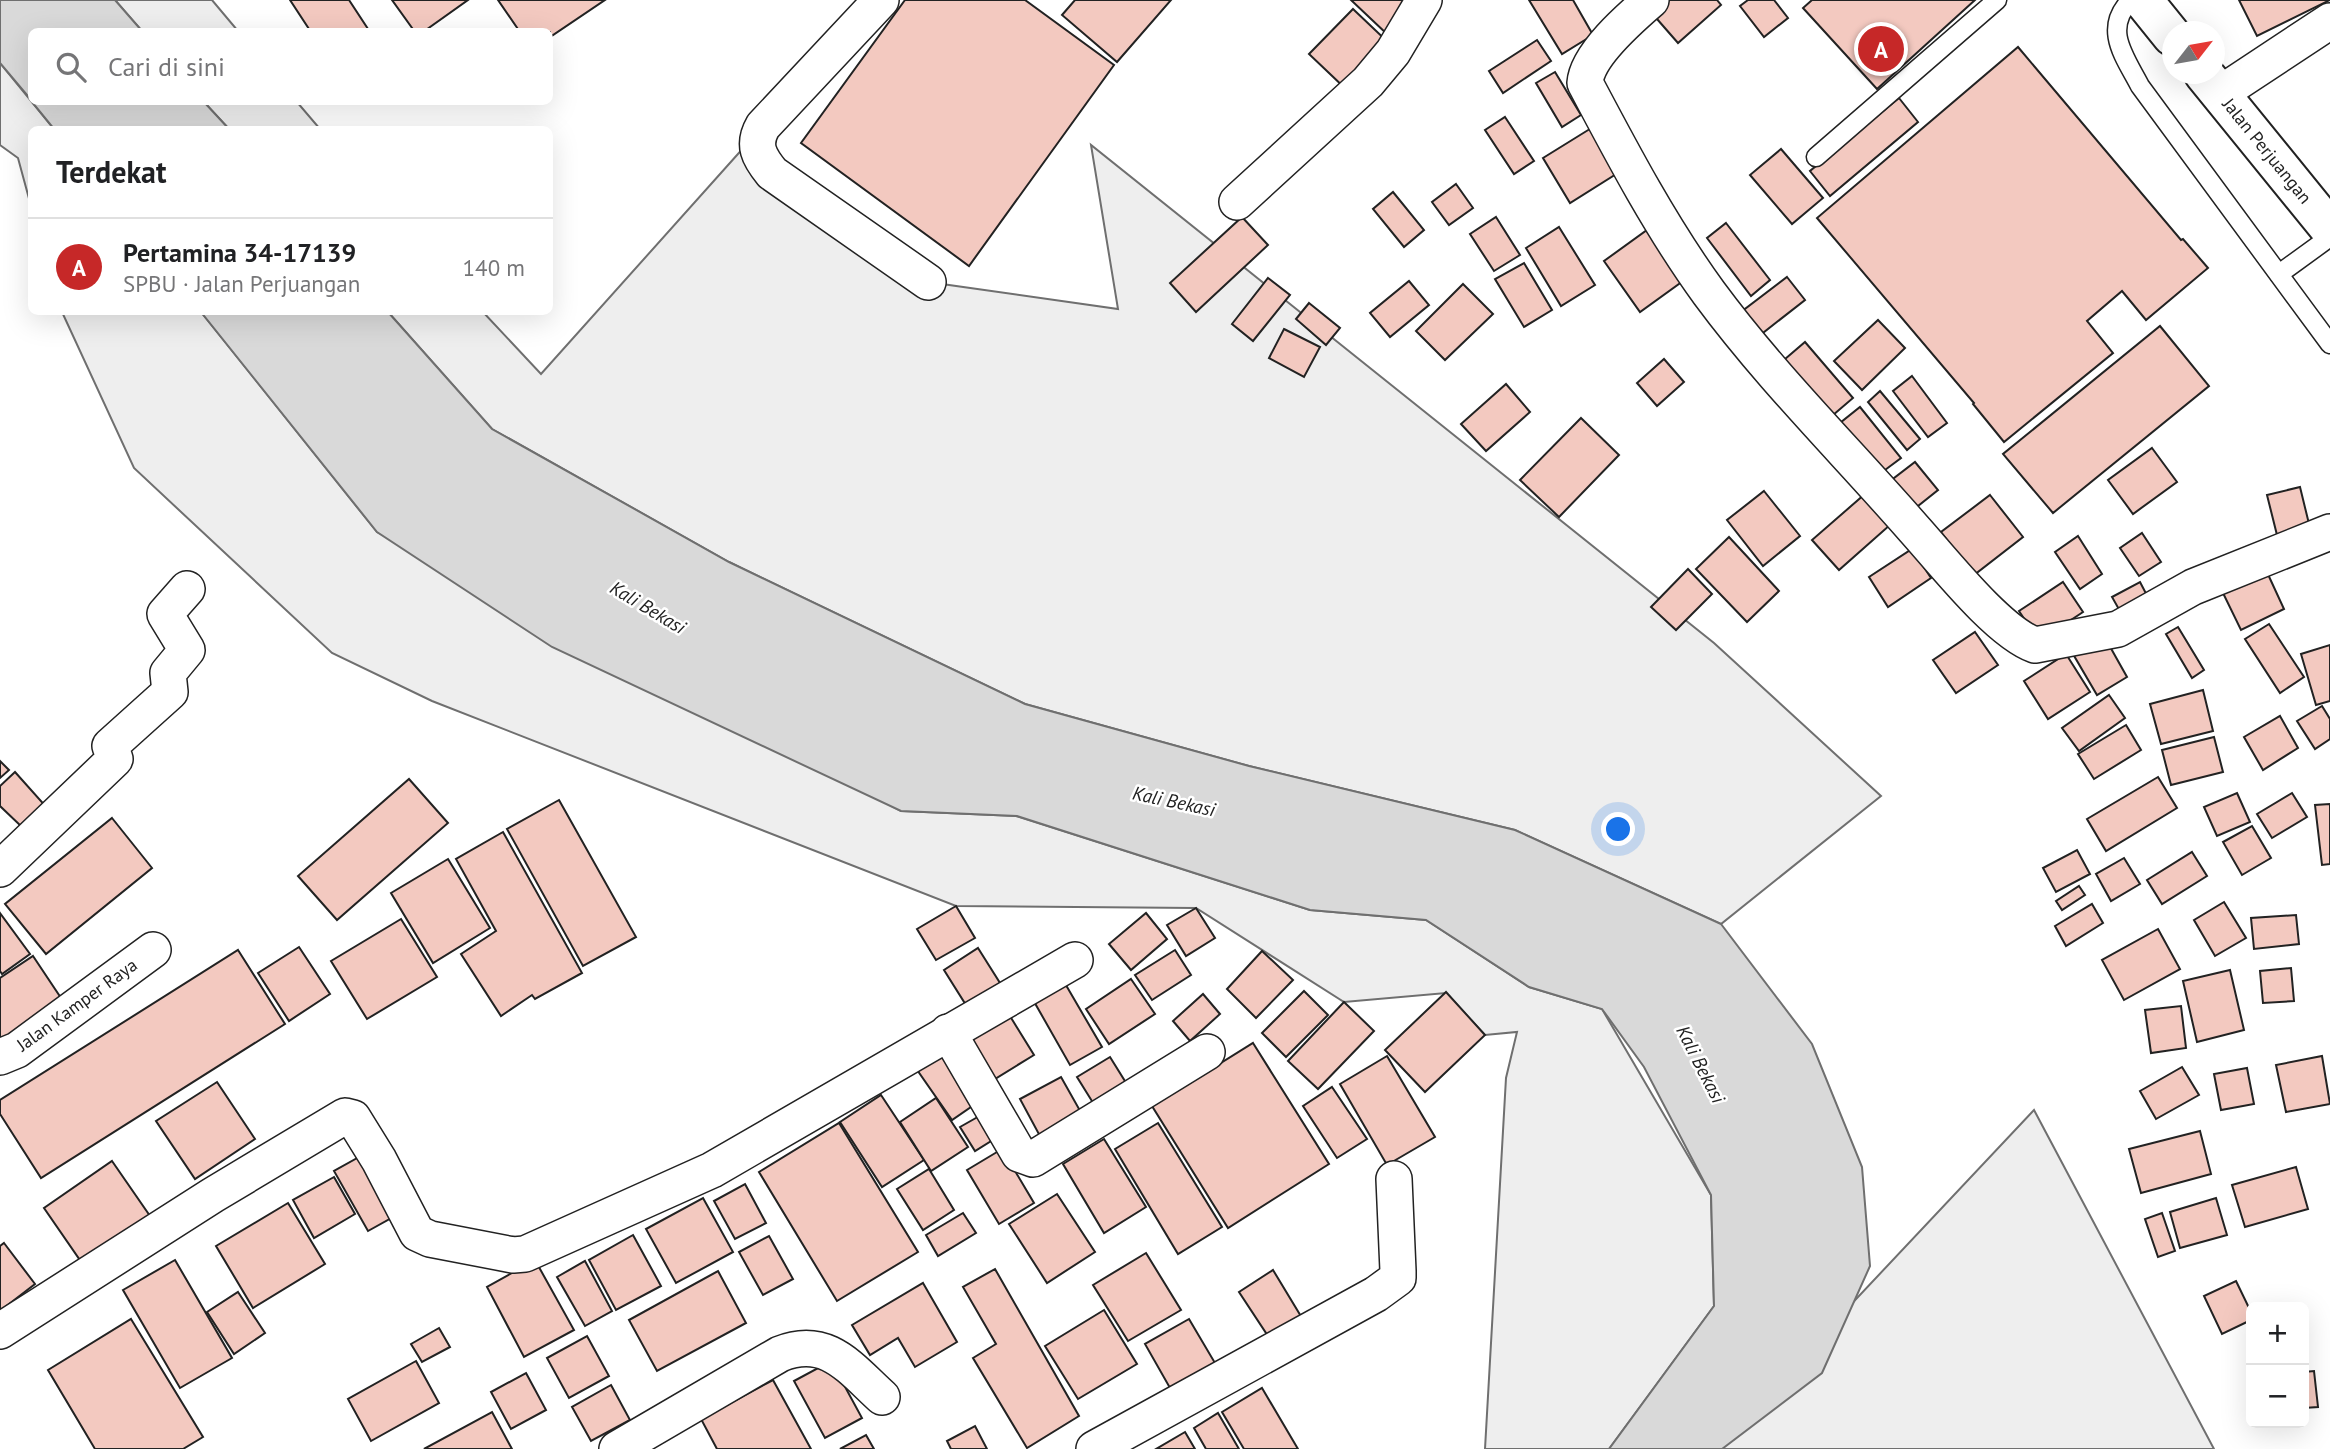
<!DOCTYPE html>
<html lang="id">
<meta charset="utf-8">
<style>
:root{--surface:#fff;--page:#f6f6f6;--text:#202124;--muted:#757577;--line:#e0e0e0;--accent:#c62828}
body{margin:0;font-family:"PT Sans",sans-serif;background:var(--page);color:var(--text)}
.controls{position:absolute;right:21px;bottom:21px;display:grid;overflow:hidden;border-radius:10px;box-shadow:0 7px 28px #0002}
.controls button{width:63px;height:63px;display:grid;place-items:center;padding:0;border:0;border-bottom:2px solid var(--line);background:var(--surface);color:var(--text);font:35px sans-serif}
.compass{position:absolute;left:2162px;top:21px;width:63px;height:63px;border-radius:50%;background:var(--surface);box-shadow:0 7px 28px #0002;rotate:59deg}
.you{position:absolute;left:1619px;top:830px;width:24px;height:24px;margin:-18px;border:5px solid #fff;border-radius:50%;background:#1a73e8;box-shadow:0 0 0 10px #1a73e833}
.badge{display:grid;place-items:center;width:46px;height:46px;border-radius:50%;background:var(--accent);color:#fff;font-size:23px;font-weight:700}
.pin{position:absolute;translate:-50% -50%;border:4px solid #fff;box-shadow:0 2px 7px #0006}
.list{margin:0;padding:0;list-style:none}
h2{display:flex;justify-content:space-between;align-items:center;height:91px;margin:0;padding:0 28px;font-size:30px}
h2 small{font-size:23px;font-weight:400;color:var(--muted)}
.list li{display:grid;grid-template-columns:46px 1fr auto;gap:21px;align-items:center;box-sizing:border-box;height:98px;padding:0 28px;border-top:2px solid var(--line)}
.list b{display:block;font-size:26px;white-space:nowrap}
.list p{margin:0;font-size:23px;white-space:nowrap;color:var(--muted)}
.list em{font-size:23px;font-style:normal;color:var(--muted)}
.icon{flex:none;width:38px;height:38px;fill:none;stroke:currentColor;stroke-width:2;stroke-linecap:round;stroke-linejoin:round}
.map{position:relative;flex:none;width:2330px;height:1449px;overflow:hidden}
.search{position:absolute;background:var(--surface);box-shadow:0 7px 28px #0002;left:28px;top:28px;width:525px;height:77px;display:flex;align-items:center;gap:18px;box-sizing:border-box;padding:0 24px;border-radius:10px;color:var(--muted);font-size:26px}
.panel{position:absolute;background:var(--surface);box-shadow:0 7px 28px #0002;left:28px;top:126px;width:525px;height:189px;border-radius:10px}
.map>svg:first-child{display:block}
</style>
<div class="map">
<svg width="2330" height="1449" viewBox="0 0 2330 1449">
<rect width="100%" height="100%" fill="#fff"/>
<g fill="#eee" stroke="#6f6f6f" stroke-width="2">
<polygon points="115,0 212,0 238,31 142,31"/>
<polygon points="0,63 54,129 32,130 31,206 18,158 0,145"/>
<polygon points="204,102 297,102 320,129 229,129"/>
<polygon points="763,126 756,147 928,282 1118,309 1091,145 1714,643 1881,796 1721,924 1515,830 1249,766 1025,704 729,562 492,429 388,312 483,312 541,374"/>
<polygon points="62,312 201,312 377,532 901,811 1016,816 1310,910 1426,920 1529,987 1602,1009 1711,1195 1714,1306 1609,1449 1485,1449 1506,1078 1517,1032 1485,1035 1446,993 1344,1002 1196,908 956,906 432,701 332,653 134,468"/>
<polygon points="2034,1110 2214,1449 1715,1449"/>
</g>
<g fill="#d9d9d9" stroke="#6f6f6f" stroke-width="2">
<polygon points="0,0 115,0 142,31 32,32 32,101 0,63"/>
<polygon points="32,102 204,102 229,129 54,129"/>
<polygon points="201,312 388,312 492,429 729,562 1025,704 1249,766 1515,830 1721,924 1812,1044 1862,1167 1870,1266 1822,1373 1722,1449 1609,1449 1714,1306 1711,1195 1644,1067 1602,1009 1529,987 1426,920 1310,910 1017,816 901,811 552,647 377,532"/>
</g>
<g fill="#f3c9c0" stroke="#222" stroke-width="2">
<polygon points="290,0 349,0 370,32 311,32"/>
<polygon points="392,0 468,0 423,32 415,32"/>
<polygon points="498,0 605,0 550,37 550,32 520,32"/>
<polygon points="905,0 1025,0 1114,65 969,266 801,143"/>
<polygon points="1075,0 1171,0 1117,62 1062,15"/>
<polygon points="1351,0 1419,0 1388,35"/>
<polygon points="1529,0 1573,0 1593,35 1562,54"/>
<polygon points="1662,0 1717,0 1721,5 1678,43 1650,11"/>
<polygon points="1748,0 1774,0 1788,18 1764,37 1740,6"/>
<polygon points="1812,0 1975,0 1877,89 1803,8"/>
<polygon points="2239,0 2330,0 2257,36"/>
<polygon points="1353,9 1392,46 1348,91 1309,54"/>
<polygon points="1537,40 1551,61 1503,93 1489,71"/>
<polygon points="2018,47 2181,240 2183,239 2208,268 2146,320 2122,291 2087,321 2113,353 2004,442 1973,404 1974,403 1817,218"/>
<polygon points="1555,72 1581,115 1562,127 1536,83"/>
<polygon points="1899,98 1918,122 1830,196 1810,171"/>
<polygon points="1505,117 1534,161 1514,174 1485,130"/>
<polygon points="1593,127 1621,171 1570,203 1543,158"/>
<polygon points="1781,149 1823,198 1792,224 1750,175"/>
<polygon points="1456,184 1473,208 1449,225 1432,202"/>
<polygon points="1393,192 1424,230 1404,247 1373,209"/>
<polygon points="1242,217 1268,245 1196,312 1170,283"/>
<polygon points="1496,217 1520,255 1494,271 1470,234"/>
<polygon points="1726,223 1770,280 1751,296 1707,238"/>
<polygon points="1559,227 1595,285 1561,306 1526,248"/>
<polygon points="1647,230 1683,281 1640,312 1604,261"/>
<polygon points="1524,263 1552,310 1524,327 1495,279"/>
<polygon points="1787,277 1805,300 1759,336 1741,312"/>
<polygon points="1268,278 1290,295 1253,341 1232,324"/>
<polygon points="1409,281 1429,305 1390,337 1370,313"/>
<polygon points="1463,284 1493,314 1445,360 1416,331"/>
<polygon points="1309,303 1340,328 1326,345 1296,319"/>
<polygon points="1878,320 1905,348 1862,390 1834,361"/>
<polygon points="2160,326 2209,386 2053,513 2003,454"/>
<polygon points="1284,329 1320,347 1304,377 1269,358"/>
<polygon points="1805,342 1853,398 1826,421 1778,365"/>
<polygon points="1664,359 1684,382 1657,406 1637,383"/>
<polygon points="1912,376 1947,423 1928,437 1893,391"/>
<polygon points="1506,384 1530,412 1486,451 1461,424"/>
<polygon points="1880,391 1920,439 1907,450 1868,402"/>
<polygon points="1860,407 1901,458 1881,473 1840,423"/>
<polygon points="1581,418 1619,455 1559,517 1520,480"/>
<polygon points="2152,448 2177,482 2133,514 2108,480"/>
<polygon points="1915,462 1938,490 1908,514 1885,485"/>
<polygon points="1873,487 1899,517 1839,570 1812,540"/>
<polygon points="2300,487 2310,528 2277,535 2267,495"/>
<polygon points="1764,491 1800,536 1763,566 1727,520"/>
<polygon points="1990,495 2023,537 1974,575 1941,532"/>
<polygon points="2142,533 2161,562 2139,576 2120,548"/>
<polygon points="2078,536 2102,574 2080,589 2055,552"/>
<polygon points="1729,537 1779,591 1747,622 1696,569"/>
<polygon points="1912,549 1931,578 1888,607 1869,577"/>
<polygon points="1688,569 1712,594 1676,630 1651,607"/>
<polygon points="2266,570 2284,609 2241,630 2222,591"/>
<polygon points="2063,582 2083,612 2039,641 2019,611"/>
<polygon points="2140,582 2152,605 2125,620 2112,597"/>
<polygon points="2269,624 2304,677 2280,693 2245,639"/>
<polygon points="2178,627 2204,670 2192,678 2166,634"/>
<polygon points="1975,632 1998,665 1956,693 1933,660"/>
<polygon points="2104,636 2127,677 2097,695 2073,654"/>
<polygon points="2330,645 2330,701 2316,705 2301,654"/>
<polygon points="2066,654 2090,692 2048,719 2024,681"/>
<polygon points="2203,690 2213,731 2161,744 2150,704"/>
<polygon points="2109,695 2125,718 2079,751 2062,728"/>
<polygon points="2322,706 2330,719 2330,739 2315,749 2297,721"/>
<polygon points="2280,716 2298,748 2263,770 2244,737"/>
<polygon points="2126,725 2141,750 2094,779 2078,754"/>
<polygon points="2214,737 2223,772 2171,785 2162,750"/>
<polygon points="0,761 9,770 0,778"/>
<polygon points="15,772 49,810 24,829 0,806 0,786"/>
<polygon points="2158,777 2177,808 2106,851 2087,819"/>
<polygon points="409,779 448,823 337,920 298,876"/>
<polygon points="2237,793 2250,822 2217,836 2204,807"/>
<polygon points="2292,793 2307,817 2272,838 2257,814"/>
<polygon points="559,800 636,937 583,966 507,829"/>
<polygon points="2330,804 2330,864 2322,865 2315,805"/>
<polygon points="112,818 152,868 46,954 5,904"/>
<polygon points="2252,826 2271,858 2242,875 2223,842"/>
<polygon points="503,832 582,973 535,999 532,995 501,1016 461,954 496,931 456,859"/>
<polygon points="2077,850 2090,874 2056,892 2043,868"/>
<polygon points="2192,852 2207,876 2162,904 2147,880"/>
<polygon points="2124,858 2140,884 2111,901 2096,874"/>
<polygon points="448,859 490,928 433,963 391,893"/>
<polygon points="2079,886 2085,895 2062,910 2056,901"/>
<polygon points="2224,902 2246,938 2215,956 2194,920"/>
<polygon points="2092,904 2103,923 2066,946 2055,926"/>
<polygon points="956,906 975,938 936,960 917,929"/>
<polygon points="1196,908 1215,938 1186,956 1167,925"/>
<polygon points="0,913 30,954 2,974 0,971"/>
<polygon points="1146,913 1167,939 1131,970 1109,944"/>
<polygon points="2296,915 2299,944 2254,949 2251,918"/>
<polygon points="401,919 437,977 367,1019 331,961"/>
<polygon points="2158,929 2180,969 2124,1000 2102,960"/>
<polygon points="299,947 330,994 289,1021 258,973"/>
<polygon points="978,948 1000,983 966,1005 944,970"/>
<polygon points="238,950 285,1024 41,1178 0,1114 0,1100"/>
<polygon points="1175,950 1191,975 1152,1000 1135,975"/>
<polygon points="1262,951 1293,980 1256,1018 1227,989"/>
<polygon points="33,956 65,1004 0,1048 0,978"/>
<polygon points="2291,968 2294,1001 2263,1003 2260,971"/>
<polygon points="2230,970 2244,1030 2197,1042 2183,981"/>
<polygon points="1131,979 1155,1014 1109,1044 1086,1009"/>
<polygon points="1063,980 1102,1047 1070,1065 1032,998"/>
<polygon points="1304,991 1328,1015 1286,1057 1262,1033"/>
<polygon points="1446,992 1485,1035 1425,1092 1385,1050"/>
<polygon points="1203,994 1220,1014 1190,1041 1173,1021"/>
<polygon points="1344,1002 1374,1031 1318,1089 1288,1061"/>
<polygon points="2181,1006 2186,1048 2151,1053 2145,1010"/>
<polygon points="1005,1008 1034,1055 990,1082 961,1034"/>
<polygon points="945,1042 984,1098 952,1120 913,1064"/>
<polygon points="1253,1043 1329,1164 1228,1228 1152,1106"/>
<polygon points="1387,1056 1435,1137 1387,1165 1340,1084"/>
<polygon points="2322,1056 2330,1104 2286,1112 2276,1065"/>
<polygon points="1110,1057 1128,1086 1095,1106 1077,1077"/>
<polygon points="2182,1067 2199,1095 2156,1119 2140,1091"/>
<polygon points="2247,1068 2254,1104 2221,1110 2214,1074"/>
<polygon points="1061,1077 1083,1116 1041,1138 1020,1099"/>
<polygon points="217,1082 255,1139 195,1179 156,1121"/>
<polygon points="1332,1087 1367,1139 1337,1158 1303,1106"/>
<polygon points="881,1095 924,1160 882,1187 840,1122"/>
<polygon points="936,1098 968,1147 931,1171 900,1122"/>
<polygon points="990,1110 1004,1133 975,1151 960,1127"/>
<polygon points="839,1123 918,1252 837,1301 759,1172"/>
<polygon points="1158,1123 1222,1227 1178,1254 1115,1149"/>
<polygon points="2200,1131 2211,1174 2141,1193 2129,1149"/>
<polygon points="1104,1139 1146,1207 1104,1233 1063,1164"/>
<polygon points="1002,1149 1034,1203 999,1224 967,1170"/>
<polygon points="368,1152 402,1212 368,1231 334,1171"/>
<polygon points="112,1161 150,1216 82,1263 44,1208"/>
<polygon points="2296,1167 2308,1209 2245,1227 2232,1185"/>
<polygon points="929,1169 954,1210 923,1230 897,1189"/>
<polygon points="334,1177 355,1214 314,1238 293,1200"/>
<polygon points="745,1184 766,1223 735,1239 714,1201"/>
<polygon points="1057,1194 1095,1252 1047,1283 1009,1224"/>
<polygon points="703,1198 733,1252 676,1283 646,1229"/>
<polygon points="2216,1198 2227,1235 2180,1248 2170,1212"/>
<polygon points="288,1203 325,1264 253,1308 216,1246"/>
<polygon points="963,1213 976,1233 938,1256 926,1235"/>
<polygon points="2162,1213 2175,1251 2158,1257 2145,1219"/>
<polygon points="633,1235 661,1286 616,1310 589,1260"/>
<polygon points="769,1236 793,1279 763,1295 739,1252"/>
<polygon points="4,1243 35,1284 0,1311 0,1246"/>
<polygon points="1146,1253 1181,1310 1128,1341 1093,1285"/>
<polygon points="175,1260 232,1358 180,1388 123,1290"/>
<polygon points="535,1260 574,1330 524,1357 487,1287"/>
<polygon points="585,1261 612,1311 585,1326 557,1277"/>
<polygon points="995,1269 1079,1416 1027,1448 973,1358 996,1344 963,1287"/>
<polygon points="1273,1270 1302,1318 1270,1339 1239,1292"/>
<polygon points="718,1271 746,1323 657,1371 629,1320"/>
<polygon points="2236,1281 2251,1312 2251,1320 2222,1334 2204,1296"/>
<polygon points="923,1283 957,1342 915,1367 898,1338 870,1355 852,1325"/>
<polygon points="238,1292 265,1333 234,1354 207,1312"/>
<polygon points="1104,1310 1137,1364 1078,1399 1045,1346"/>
<polygon points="131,1319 203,1437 183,1449 95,1449 48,1370"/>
<polygon points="1189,1319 1215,1363 1170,1388 1145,1344"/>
<polygon points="439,1328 450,1347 422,1362 411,1344"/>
<polygon points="587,1336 609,1376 569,1398 547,1358"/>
<polygon points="416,1361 439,1403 371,1441 348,1399"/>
<polygon points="831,1361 862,1418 825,1438 794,1381"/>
<polygon points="2314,1371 2318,1407 2304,1408 2304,1372"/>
<polygon points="526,1373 546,1410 511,1429 491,1392"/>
<polygon points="773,1380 811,1449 717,1449 701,1419"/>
<polygon points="611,1385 630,1420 591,1441 572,1407"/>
<polygon points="1262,1388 1298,1449 1244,1449 1222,1412"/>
<polygon points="492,1412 512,1449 424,1449"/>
<polygon points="1218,1413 1239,1449 1206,1449 1194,1428"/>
<polygon points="975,1426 987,1449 951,1449 947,1441"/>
<polygon points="1185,1432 1195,1449 1156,1449"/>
<polygon points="866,1435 874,1449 840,1449"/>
</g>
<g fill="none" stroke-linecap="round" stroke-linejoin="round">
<g stroke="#222" stroke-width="21">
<g id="service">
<path d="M2131,0C2102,29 2125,57 2140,86L2330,344"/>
<polyline points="1816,157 1997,0"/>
<polyline points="2279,274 2330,237"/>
</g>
</g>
<g stroke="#222" stroke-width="38">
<g id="minor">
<path d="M881,0L763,126C752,145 759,157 772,173L928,282"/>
<path d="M1651,0C1630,18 1587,55 1585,83C1623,155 1661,227 1709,293C1771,377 1845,450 1914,529C1942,560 1998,632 2035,645L2118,629L2193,587L2330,532"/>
<polyline points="2221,93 2330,21"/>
<polyline points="1237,202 1368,82 1393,52 1424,0"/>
<polyline points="0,869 115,759 110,746 170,692 168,673 187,650 165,614 187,589"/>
<polyline points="948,1032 1019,1154 1033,1159 1207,1052"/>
<polyline points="0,1057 17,1050 153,950"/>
<polyline points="0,1331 213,1195 345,1116 353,1118 379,1160 417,1233 430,1239 513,1255 525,1254 712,1170 1075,960"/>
<path d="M617,1449L780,1354C827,1335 850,1368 882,1397"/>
<polyline points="1094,1449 1376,1294 1398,1278 1398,1271 1394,1179"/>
</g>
</g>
<g stroke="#222" stroke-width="42">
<g id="primary">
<polyline points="2143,0 2172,36"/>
<polyline points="2204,74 2330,229"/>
</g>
</g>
<use href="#service" stroke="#fff" stroke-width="18"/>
<use href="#minor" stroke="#fff" stroke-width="35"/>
<use href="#primary" stroke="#fff" stroke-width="38"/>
</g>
<g text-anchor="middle" stroke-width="5" stroke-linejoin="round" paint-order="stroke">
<g font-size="18" fill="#222" stroke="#fff">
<text transform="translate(2267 151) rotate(51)" y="6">Jalan Perjuangan</text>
<text transform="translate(77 1005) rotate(-36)" y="6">Jalan Kamper Raya</text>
</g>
<g font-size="19" font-style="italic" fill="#222" stroke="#fff">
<text transform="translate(648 607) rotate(31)" y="7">Kali Bekasi</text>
<text transform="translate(1174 801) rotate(12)" y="7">Kali Bekasi</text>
<text transform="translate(1701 1064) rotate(63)" y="7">Kali Bekasi</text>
</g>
</g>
</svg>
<div class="controls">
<button>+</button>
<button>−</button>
</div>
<svg class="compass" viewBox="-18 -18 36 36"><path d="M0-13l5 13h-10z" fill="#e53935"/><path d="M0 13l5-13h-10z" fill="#757577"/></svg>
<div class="you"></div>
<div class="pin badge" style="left:1881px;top:49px">A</div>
<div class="search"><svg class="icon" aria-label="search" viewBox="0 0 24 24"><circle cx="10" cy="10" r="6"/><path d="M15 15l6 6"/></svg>Cari di sini</div>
<section class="panel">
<h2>Terdekat<small></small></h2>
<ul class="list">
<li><span class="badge">A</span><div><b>Pertamina 34-17139</b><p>SPBU · Jalan Perjuangan</p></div><em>140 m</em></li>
</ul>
</section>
</div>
